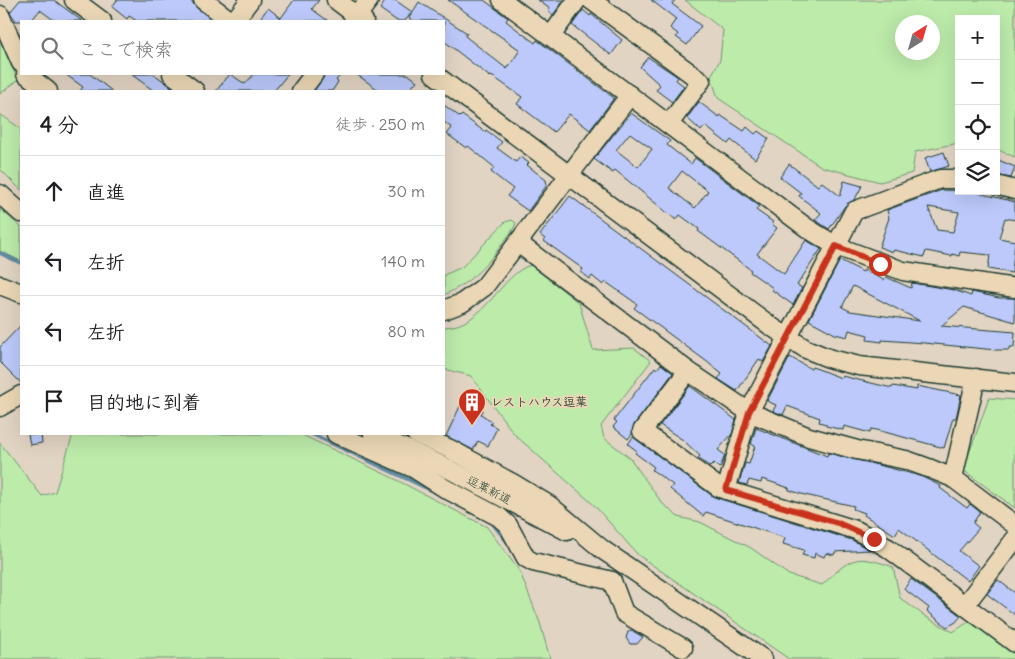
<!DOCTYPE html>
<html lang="ja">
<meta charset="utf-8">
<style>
:root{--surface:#fff;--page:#f2f2f2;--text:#202124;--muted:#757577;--line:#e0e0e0}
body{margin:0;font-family:Delius,"Klee One",sans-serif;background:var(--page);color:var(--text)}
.controls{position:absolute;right:15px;top:15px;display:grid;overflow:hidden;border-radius:0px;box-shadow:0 5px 20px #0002}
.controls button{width:45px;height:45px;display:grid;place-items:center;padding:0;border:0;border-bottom:1px solid var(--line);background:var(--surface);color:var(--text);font:25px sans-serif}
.compass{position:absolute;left:895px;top:15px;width:45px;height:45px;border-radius:50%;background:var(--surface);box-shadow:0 5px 20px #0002;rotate:37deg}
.stop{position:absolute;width:15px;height:15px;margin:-11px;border:4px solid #c8321e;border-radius:50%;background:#fff}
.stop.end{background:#c8321e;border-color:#fff;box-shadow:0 1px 5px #0008}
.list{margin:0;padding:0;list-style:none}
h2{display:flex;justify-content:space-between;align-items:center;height:65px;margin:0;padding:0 20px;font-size:21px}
h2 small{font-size:16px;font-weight:400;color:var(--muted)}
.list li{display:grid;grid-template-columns:32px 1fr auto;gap:15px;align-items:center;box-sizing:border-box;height:70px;padding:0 20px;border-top:1px solid var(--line)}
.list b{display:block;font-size:19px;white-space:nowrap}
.list em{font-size:16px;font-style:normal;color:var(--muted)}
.icon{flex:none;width:28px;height:28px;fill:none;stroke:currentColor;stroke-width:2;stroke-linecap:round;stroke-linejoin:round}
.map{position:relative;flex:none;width:1015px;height:659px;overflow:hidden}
.search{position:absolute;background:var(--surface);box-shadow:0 5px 20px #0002;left:20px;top:20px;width:425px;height:55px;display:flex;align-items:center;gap:12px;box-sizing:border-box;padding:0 18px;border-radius:0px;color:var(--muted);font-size:19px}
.panel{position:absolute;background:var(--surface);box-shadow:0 5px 20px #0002;left:20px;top:90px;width:425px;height:345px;border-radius:0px}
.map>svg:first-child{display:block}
</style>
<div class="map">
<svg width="1015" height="659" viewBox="0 0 1015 659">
<rect width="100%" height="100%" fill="#e2d4c3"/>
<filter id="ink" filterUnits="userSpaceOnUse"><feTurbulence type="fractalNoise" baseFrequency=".02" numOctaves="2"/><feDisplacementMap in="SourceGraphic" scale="10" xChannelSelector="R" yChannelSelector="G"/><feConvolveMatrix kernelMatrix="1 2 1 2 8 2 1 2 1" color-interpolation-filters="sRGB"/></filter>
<g filter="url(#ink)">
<g fill="#bcebaa" stroke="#6e946f" fill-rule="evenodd">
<path d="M685,0H1015V157L996,149V19H959V143L915,152L912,173L880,182L822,167L718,98L711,76L720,60L723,30ZM902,22H932V52H902Z"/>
<polygon points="0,39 18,80 0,94"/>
<polygon points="0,114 21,129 21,190 0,169"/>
<polygon points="0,209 21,227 21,261 0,251"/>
<path d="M512,220L516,223L514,228C492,258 478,279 444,295V275L462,267L505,222Z"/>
<path d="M531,265L579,303L593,350L634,348L651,361L601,426L604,438L630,458L662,503L678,517L700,522L751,548L789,575L822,585C851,558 854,553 893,567L900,598L926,617L953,632L970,621L1015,655V659H789L638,555L594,505L515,435L471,376L444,369V327C485,327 501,273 531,265Z"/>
<polygon points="989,398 1015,400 1015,508 963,470"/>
<polygon points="73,434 300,434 391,477 487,527 520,572 540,623 550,659 0,659 0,443 42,496 55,492"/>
</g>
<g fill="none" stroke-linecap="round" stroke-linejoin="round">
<g stroke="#638ca2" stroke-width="4">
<polyline points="0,253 21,263"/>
<polyline points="312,434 435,492"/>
<polyline points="490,520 509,544"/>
</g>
</g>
<g fill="#bcc9fa" stroke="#1f3d34" fill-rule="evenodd">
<polygon points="20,0 54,0 82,21 55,21 40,10 31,21 16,21 10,12"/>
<polygon points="117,0 190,0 197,8 214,21 137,21 129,16 127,19 112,7"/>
<polygon points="294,0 319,0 312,9 328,21 258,21 268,8 281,18"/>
<polygon points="386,0 395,0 412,12 405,21 397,21 380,9"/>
<polygon points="448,0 484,0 508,18 506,21 535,43 537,40 614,98 590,130 569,114 554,132 517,104 522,97 495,78 491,76 490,77 444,41 444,21 414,21 409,18 419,2 467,33 465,36 507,69 520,50"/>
<polygon points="538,0 564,0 553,15 548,11 550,9"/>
<polygon points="651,0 675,0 672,4 701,26 687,45 676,37 678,34 670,28 676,19"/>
<polygon points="583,10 590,16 591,14 622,40 611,55 572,25"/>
<polygon points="648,57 678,77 676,80 684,86 672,102 656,90 660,85 640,67"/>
<polygon points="65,74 90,74 112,91 80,91 83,87"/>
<polygon points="131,74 154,74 177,91 154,91"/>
<polygon points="230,74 245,84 254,74 288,74 274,91 216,91"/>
<polygon points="324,74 342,74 336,80 338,82 332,91 314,91"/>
<polygon points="356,74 408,74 417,81 408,91 380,91"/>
<polygon points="699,102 719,117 720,115 744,131 747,127 755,134 758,131 769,139 755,159 731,140 728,144 705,126 701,131 687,118"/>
<polygon points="444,105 460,117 462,115 485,132 486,130 502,142 497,148 516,162 520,157 529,163 527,165 546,180 547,185 528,211 507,196 513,189 491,172 494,167 468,146 466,148 447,134 452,128 444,122"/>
<path d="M631,113L670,141L667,145L691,164L695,158L759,206L756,210L773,222L772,224L777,228L757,254L784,274L806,240L821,249L797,285L802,288L793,305L772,290L773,288L750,272L751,270L698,231L699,229L680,215L676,220L615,170L613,173L594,159ZM630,133L652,149L638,167L616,150ZM682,171L708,191L695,208L669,188Z"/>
<polygon points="944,152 949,166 930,172 925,158"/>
<polygon points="996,159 1015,167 1011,178 996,175"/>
<polygon points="789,164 818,186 822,182 840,196 844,181 862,186 855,199 845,206 829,229 815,220 821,213 799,196 801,193 780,177"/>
<path d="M942,190L971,191L1015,202V220L1005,218L999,238L1015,241L1012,273L988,269L990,255L960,252L959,256L952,254V256L926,251L924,257L894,250L893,252L879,247L889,218L887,210ZM928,207L959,212L953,232L937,230Z"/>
<polygon points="570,196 772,346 763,362 759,359 737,391 718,379 722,374 706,361 634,308 637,304 606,282 603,285 592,276 590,279 581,272 583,269 544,241 545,239 540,235"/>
<path d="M840,260L863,272L864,270L884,280L886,277L911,288L912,283L954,290L971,296L972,292L999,298H1015V322L964,307L941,326L1015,332L1014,347H1009V350H996L924,343L882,340V342L867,340L868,335L849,330L847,337L835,334L809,320ZM853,286L920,321L850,311L842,307Z"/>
<polygon points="21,325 21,383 0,362 0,347"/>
<polygon points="790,357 811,369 812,367 818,369 841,378 842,376 892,388 893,386 917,390 917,386 961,395 956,418 953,418 944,448 877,430 871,429 870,433 844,426 843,430 826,426 826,424 819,422 820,418 787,406 783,415 773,411 776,405 767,401"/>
<polygon points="661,364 673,373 634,425 632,434 628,439 613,427 617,422 614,420 655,367 657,369"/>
<polygon points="690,386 736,420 732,434 718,450 725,455 720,468 714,463 710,467 698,458 700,456 683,440 660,425"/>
<polygon points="463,400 483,410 481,414 492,422 490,424 497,428 488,446 478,441 473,450 446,436"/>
<polygon points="756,428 827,456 828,453 890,468 920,476 941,486 940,488 967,508 970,504 980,512 973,523 979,528 959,551 979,566 968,581 899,528 895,535 864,515 865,513 853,509 854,506 805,495 789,490 789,488 762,479 761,483 749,480 747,485 739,483 745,463 749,464 755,446 751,444"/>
<polygon points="28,434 41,434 42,443 30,445"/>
<polygon points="633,437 714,497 852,540 870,550 835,552 834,555 826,553 824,557 815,553 814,558 802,555 804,550 783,544 785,538 706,512 703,516 670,489 673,485 652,470 654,467 635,453 637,451 628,444"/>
<polygon points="911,579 961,616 956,622 947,627 927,611 929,608 904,589"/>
<polygon points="998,580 1015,593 1015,615 987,594"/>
<polygon points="631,630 643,637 637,644 630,644 626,638 628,632"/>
</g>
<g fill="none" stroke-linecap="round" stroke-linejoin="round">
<g stroke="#1f3d34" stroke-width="21">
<g id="minor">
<polyline points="74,0 102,21"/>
<polyline points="203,0 231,21"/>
<polyline points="336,0 364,21"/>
<polyline points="502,0 807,228 836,246 903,271 1015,288"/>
<polyline points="591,0 701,81 669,124"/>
<polyline points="0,15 21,63"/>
<polyline points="234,21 250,0"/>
<polyline points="353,21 369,0"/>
<polyline points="551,36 577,0"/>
<polyline points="26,74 48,91"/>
<polyline points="172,74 195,91"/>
<polyline points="434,74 772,327 806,349 831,359 859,366 1015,383"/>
<polyline points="301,91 314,74"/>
<polyline points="959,179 940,179 854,211 749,412 726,490 856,530 888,548 1015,643"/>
<polyline points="996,185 1015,190"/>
<polyline points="0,194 21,213"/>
<polyline points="518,243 688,371 749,412 809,437 857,450 906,460 931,469 953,478 1015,525"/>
<polyline points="0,285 21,293"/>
<polyline points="444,310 462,303 484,287 630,95"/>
<polyline points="688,371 642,431 718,487 726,490"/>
<polyline points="0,407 21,395"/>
<polyline points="336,434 413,468 446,489 499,517 508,525 526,558 533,562 612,581 624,613 683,648"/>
<polyline points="373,434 443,466 567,531"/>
<polyline points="416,434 450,449 514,484 549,505 603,550 763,659"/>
<polyline points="953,478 976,378"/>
<polyline points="965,605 1015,539"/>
</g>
</g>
<use href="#minor" stroke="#ebd7b5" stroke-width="18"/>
</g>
</g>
<g fill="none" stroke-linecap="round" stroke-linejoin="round" filter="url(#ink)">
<polyline stroke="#c8321e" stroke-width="6" points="874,539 838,523 726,490 749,412 836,246 880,264"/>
</g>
<defs>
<g id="building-pin" transform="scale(1.4375)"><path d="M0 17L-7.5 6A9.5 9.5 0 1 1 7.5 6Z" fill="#c8321e" stroke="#ebd7b5"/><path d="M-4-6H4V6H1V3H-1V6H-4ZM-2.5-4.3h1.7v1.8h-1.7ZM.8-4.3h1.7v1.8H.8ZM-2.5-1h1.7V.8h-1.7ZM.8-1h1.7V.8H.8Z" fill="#fff"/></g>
</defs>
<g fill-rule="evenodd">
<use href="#building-pin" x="472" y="402"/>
</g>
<g text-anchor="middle" stroke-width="4" stroke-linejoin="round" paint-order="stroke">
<g font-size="12" font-weight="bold" fill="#1f3d34" stroke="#ebd7b5" text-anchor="start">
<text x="491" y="406">レストハウス逗葉</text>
</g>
<g font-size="12" fill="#1f3d34" stroke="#ebd7b5">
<text transform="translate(489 490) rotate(27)" y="4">逗葉新道</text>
</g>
</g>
</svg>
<div class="controls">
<button>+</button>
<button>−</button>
<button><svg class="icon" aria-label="locate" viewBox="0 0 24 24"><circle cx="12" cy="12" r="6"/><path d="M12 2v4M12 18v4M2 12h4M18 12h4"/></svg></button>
<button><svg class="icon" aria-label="layers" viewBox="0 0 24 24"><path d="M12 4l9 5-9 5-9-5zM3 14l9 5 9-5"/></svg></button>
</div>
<svg class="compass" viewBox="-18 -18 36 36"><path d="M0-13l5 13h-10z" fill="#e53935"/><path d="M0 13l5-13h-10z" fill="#757577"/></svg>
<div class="stop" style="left:880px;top:264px"></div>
<div class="stop end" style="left:874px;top:539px"></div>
<div class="search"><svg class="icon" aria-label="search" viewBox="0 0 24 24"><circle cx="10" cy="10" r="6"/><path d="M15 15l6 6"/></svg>ここで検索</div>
<section class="panel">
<h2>4 分<small>徒歩 · 250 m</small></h2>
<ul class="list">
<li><svg class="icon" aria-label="ahead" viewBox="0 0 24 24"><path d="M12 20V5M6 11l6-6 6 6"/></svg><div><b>直進</b></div><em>30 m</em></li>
<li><svg class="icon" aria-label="left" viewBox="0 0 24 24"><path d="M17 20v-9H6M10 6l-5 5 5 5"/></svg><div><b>左折</b></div><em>140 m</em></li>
<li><svg class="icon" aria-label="left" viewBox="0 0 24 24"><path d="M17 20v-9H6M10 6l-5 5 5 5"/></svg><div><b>左折</b></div><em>80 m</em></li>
<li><svg class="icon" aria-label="arrive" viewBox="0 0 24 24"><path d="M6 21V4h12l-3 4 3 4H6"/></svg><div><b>目的地に到着</b></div></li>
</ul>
</section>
</div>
